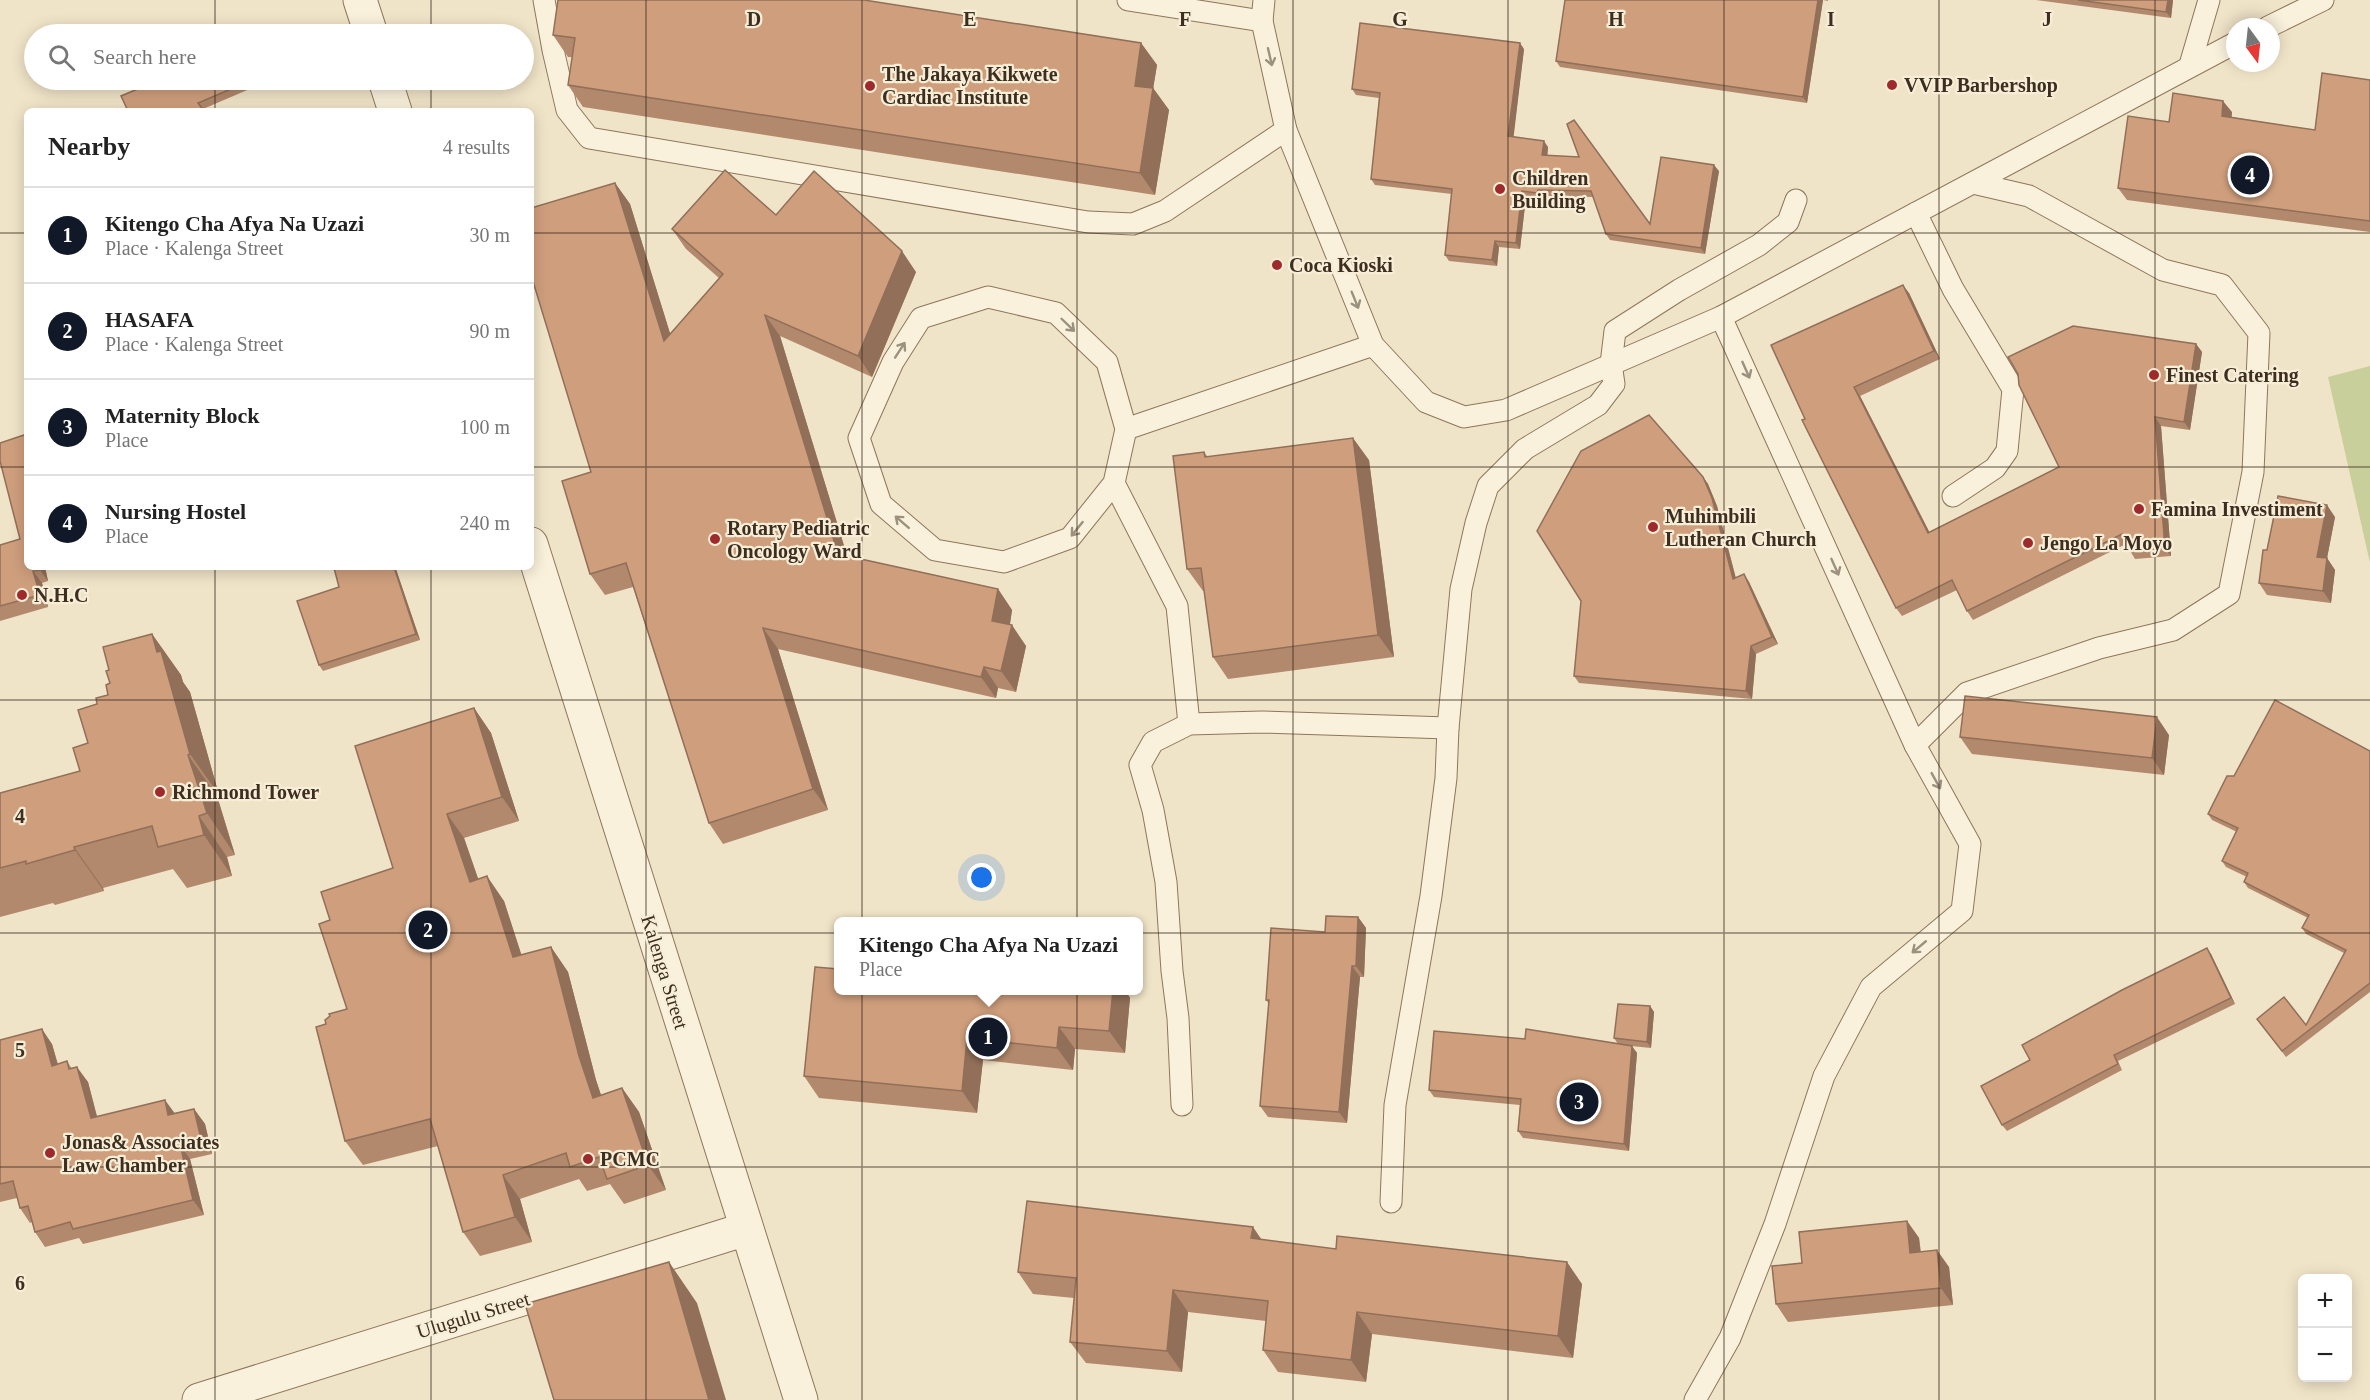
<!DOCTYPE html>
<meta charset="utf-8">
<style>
:root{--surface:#fff;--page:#f2f2f2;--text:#222;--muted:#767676;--line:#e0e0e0;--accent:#111827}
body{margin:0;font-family:"Times New Roman",serif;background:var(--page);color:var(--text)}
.controls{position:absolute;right:18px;bottom:18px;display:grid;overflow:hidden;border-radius:9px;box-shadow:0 3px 15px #0003}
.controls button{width:54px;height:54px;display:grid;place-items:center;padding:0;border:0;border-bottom:2px solid var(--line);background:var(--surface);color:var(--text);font:30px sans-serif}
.compass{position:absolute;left:2226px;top:18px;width:54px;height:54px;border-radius:50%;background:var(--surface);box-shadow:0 3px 15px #0003;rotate:165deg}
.you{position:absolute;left:982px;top:878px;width:21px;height:21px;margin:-15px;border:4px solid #fff;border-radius:50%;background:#1a73e8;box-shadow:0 0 0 9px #1a73e833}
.badge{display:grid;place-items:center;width:39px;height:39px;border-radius:50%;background:var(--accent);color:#fff;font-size:20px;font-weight:700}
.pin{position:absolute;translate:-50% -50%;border:3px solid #fff;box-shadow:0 2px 6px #0006}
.popup{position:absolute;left:834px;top:917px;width:309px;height:78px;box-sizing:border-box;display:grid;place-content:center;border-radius:9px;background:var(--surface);filter:drop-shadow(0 2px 4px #0005);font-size:20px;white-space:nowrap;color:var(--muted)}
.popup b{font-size:22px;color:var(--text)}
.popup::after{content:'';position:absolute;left:50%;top:100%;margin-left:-12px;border:12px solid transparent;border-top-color:var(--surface)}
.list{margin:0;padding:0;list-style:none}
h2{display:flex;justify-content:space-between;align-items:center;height:78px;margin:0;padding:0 24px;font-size:26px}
h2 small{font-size:20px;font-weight:400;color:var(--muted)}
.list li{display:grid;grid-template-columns:39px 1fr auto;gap:18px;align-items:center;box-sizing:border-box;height:96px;padding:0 24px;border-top:2px solid var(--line)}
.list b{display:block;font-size:22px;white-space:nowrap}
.list p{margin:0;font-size:20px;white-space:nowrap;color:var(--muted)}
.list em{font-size:20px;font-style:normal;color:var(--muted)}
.icon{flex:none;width:33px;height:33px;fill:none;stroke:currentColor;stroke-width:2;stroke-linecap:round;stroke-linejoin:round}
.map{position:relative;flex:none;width:2370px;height:1400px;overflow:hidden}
.search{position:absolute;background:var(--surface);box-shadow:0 3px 15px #0003;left:24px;top:24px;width:510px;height:66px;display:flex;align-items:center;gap:15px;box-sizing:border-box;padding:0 21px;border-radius:33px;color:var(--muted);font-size:22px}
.panel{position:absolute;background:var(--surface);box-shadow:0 3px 15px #0003;left:24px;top:108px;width:510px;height:462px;border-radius:9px}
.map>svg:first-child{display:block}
</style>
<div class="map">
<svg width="2370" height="1400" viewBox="0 0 2370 1400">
<rect width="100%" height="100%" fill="#f0e4c8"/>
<polygon fill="#c9cf9b" points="2370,366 2370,563 2328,377"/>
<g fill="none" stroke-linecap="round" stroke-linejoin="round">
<g stroke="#8d765c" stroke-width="23">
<g id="service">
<polyline points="544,0 553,50 567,110 589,138 1088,222 1133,224 1165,211 1286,130"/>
<polyline points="1128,0 1262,21"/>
<polyline points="1264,0 1262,21 1286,130 1373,345 1426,402 1464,417 1506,410 1721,317 2235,43"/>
<polyline points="2268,27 2323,0"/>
<polyline points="2190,65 2209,0"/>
<polyline points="1916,213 1953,289 2013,389 2007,451 1995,468 1953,496"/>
<polyline points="1126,429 1373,345"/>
<polyline points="1114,483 1070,538 1004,562 935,550 881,504 859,438 893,362 921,318 988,297 1056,313 1107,362 1126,429 1114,483 1177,606 1189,724"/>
<polyline points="1915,745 1967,693 2099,648 2173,630 2229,594 2253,472 2259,333 2222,285 2163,270 2029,196 1973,183"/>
<polyline points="1182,1105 1178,1018 1172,971 1166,882 1153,810 1140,765 1153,742 1189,724 1262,722 1448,728"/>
<polyline points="1391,1202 1395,1105 1431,896 1446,778 1448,728 1461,589 1476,523 1488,486 1525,449 1598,405 1614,384 1611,364 1615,331 1679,290 1759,245 1788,222 1796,200"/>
<polyline points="1695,1400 1730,1338 1775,1224 1824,1076 1871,987 1962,911 1970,844 1915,745 1721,317"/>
</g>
</g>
<g stroke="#8d765c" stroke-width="35">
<g id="minor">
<polyline points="360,0 371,34"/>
<polyline points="385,80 395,111"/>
<polyline points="531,544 801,1400"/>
<polyline points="199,1400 746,1229"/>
</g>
</g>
<use href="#service" stroke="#faf1dc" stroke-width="21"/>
<use href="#minor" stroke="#faf1dc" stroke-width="33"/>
</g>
<g fill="#b2896c">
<polygon points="1565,0 1828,0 1828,1 1823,0 1807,103 1560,67 1556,61"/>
<polygon points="2036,0 2173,0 2171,18"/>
<polygon points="553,35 1141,43 1157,65 1153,88 1169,110 1155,195 583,107 568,85 572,57 568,57"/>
<polygon points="1524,49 1513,137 1548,147 1547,155 1650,224 1719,171 1705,254 1610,240 1606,234 1593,197 1542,196 1542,199 1526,197 1520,249 1499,247 1497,266 1449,261 1445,255 1452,194 1375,185 1371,179 1379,98 1356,95 1352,89"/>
<polygon points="159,80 259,80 261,84 203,109"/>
<polygon points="2370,80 2370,232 2127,200 2118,188 2169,122 2232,112 2231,117 2315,130"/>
<polygon points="615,183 630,204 670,334 719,278 686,249 672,229 776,215 916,272 872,377 780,336 847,556 998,589 1012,610 1010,625 1026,646 1016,692 998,688 996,698 778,649 828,810 723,844 709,823 633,587 605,595 590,574 591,472"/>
<polygon points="1909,293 1940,359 1860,396 1929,532 2059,467 2196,344 2202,352 2190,430 2161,426 2171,556 2135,559 2126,544 1973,620 1967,611 1957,590 1902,616 1896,608 1805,419"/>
<polygon points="0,443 27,567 45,567 48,581 42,583 48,607 0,621 0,545 20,539"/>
<polygon points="1204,452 1207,456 1369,460 1394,657 1228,679 1213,657 1204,591 1203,591 1187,569"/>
<polygon points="1703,477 1708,484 1717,506 1736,578 1744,574 1749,582 1778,644 1756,654 1752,699 1579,683 1574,676"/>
<polygon points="2335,517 2327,558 2335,570 2331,603 2267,595 2259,583 2267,550"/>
<polygon points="338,567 395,567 420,640 323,671 319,665 339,587"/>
<polygon points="152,634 181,675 183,682 190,692 219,795 217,796 235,855 227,857 232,876 187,888 173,869 103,888 104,891 55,905 53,903 0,917 0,793 80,771 97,704 108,695 110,683 109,670"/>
<polygon points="474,708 491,733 519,821 464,838 478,879 504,901 521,955 551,947 568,972 596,1080 601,1095 622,1088 639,1112 666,1190 624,1204 610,1184 587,1191 579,1179 520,1199 532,1242 480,1256 463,1232 438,1146 363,1165 345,1141 326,1024 347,1009 330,920 393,868"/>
<polygon points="2169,735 2164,775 1972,754 1960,737"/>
<polygon points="2370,751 2370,992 2286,1057 2257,1019 2306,1025 2344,953 2306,934 2302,928 2308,918 2248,888 2244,882 2247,877 2226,867 2222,861 2237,832 2212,820 2208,814 2234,776"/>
<polygon points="1358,917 1366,928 1364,977 1360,977 1347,1123 1268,1117 1260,1106 1269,1004 1266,1000"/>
<polygon points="2211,954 2235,1004 2118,1061 2122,1070 2007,1131 2002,1125 2030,1060"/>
<polygon points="838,990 1125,990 1130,998 1125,1053 1075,1049 1073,1070 983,1060 977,1113 819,1098 804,1076"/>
<polygon points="1650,1006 1654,1012 1651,1048 1631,1046 1637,1053 1629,1151 1523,1138 1518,1131 1520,1105 1434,1097 1429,1090 1525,1039 1618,1044 1614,1038"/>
<polygon points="0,1040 52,1044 58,1064 67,1061 72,1069 88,1082 97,1116 175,1113 194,1109 205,1124 212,1154 190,1159 204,1215 83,1244 79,1238 45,1247 35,1232 32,1222 30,1223 20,1208 17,1198 0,1202"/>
<polygon points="1907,1221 1919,1238 1921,1252 1949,1267 1953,1305 1788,1322 1776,1304 1802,1263"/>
<polygon points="1262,1240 1582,1284 1573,1358 1372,1334 1366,1382 1278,1372 1263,1350 1266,1321 1188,1312 1182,1372 1086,1363 1070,1342 1074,1298 1033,1294 1018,1272"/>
</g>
<g fill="#916f58">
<polygon points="1818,0 1823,0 1807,103 1803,97"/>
<polygon points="2168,0 2173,0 2171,18 2166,12"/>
<polygon points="1141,43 1157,65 1150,108 1135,86"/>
<polygon points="1520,43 1524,49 1513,142 1508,136"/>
<polygon points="1153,88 1169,110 1155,195 1140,173"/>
<polygon points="2223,101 2232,112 2231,128 2222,116"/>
<polygon points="1544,141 1548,147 1547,161 1542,155"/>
<polygon points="1714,165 1719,171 1705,254 1701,248"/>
<polygon points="615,183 630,204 679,362 664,341"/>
<polygon points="1538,190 1542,196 1542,199 1537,193"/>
<polygon points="1522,191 1526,197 1520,249 1516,243"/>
<polygon points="1495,241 1499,247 1497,266 1492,260"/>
<polygon points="902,251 916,272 872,377 858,356"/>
<polygon points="1903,285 1909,293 1940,359 1934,351"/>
<polygon points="765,315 780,336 853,575 838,554"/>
<polygon points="2196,344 2202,352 2190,430 2184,422"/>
<polygon points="1854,387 1860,396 1934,541 1928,533"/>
<polygon points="2155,417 2161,426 2171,556 2165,548"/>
<polygon points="1353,438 1369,460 1394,657 1378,635"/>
<polygon points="1703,477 1708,484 1717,506 1738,587 1733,579"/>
<polygon points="2327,505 2335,517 2327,558 2335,570 2331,603 2323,591 2317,557"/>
<polygon points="39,567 45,567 48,581 40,570"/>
<polygon points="394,567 395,567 396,569 420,640 416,634"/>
<polygon points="33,571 42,583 48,607 40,595"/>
<polygon points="1744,574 1749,582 1778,644 1772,637"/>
<polygon points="998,589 1012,610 1007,642 992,621"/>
<polygon points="1012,625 1026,646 1016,692 1001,671"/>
<polygon points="763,628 778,649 828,810 813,789"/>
<polygon points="152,634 181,675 183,682 190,692 219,795 190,754 157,652"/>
<polygon points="1751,646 1756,654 1752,699 1746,691"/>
<polygon points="984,667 998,688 996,698 981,677"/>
<polygon points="474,708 491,733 519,821 502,797"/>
<polygon points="2157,717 2169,735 2164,775 2152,758"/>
<polygon points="188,755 217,796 235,855 207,813"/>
<polygon points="447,814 464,838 488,907 470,882"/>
<polygon points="199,816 227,857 232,876 204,835"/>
<polygon points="74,847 103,888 104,891 75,850"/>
<polygon points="487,876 504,901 530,981 513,957"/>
<polygon points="1358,917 1366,928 1364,977 1356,966"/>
<polygon points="551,947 568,972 596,1080 610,1122 593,1098 579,1056"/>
<polygon points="2207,948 2211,954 2235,1004 2231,998"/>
<polygon points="1352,966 1360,977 1347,1123 1339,1112"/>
<polygon points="1113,990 1125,990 1130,998 1125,1053 1109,1031"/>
<polygon points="1650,1006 1654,1012 1651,1048 1647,1042"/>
<polygon points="1059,1027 1075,1049 1073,1070 1057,1048"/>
<polygon points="42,1029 52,1044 62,1081 52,1066"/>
<polygon points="967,1038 983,1060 977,1113 962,1091"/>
<polygon points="1632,1046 1637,1053 1629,1151 1624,1144"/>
<polygon points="77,1067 88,1082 101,1133 91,1118"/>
<polygon points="622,1088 639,1112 666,1190 648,1165"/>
<polygon points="165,1100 176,1115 168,1115"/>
<polygon points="194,1109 205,1124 212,1154 201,1139"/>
<polygon points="180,1144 190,1159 204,1215 193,1200"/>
<polygon points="503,1175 520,1199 532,1242 515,1217"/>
<polygon points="1907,1221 1919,1238 1922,1270 1910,1253"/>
<polygon points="1253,1227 1268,1249 1251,1238"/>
<polygon points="1937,1250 1949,1267 1953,1305 1941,1288"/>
<polygon points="669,1262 697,1303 726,1400 709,1400"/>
<polygon points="1567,1262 1582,1284 1573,1358 1558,1336"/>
<polygon points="1173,1290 1188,1312 1182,1372 1167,1351"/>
<polygon points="1357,1312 1372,1334 1366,1382 1351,1360"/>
</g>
<g fill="#cf9f7d" stroke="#916f58" stroke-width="1.5">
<polygon points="558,0 864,0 1141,43 1135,86 1153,88 1140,173 568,85 575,38 553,35"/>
<polygon points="1565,0 1818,0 1803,97 1556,61"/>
<polygon points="2078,0 2168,0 2166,12"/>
<polygon points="1360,23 1520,43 1508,136 1544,141 1542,155 1579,157 1567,124 1574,120 1650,224 1661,157 1714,165 1701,248 1606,234 1591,191 1538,190 1537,193 1522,191 1516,243 1495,241 1492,260 1445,255 1452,189 1371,179 1380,93 1352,89"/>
<polygon points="2322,73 2370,80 2370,221 2118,188 2128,116 2169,122 2173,93 2223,101 2222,116 2315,130"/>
<polygon points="159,80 252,80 198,103 204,111 128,111 121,96"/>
<polygon points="725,170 776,215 814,171 902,251 858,356 765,315 838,554 998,589 992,621 1012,625 1001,671 984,667 981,677 763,628 813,789 709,823 626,563 590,574 562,481 591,472 531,275 531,208 615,183 664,341 723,274 672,229"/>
<polygon points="1903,285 1934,351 1854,387 1928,533 2059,467 2019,385 2018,374 2008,357 2073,326 2196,344 2184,422 2155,417 2165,548 2129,550 2122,534 1967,611 1952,580 1896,608 1802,420 1805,419 1771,345"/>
<polygon points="1649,415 1703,477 1712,498 1733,579 1744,574 1772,637 1751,646 1746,691 1574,676 1581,601 1537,531 1581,451"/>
<polygon points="24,435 27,443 27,567 39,567 40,570 33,571 40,595 0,606 0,545 20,539 0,461 0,443"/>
<polygon points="1353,438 1378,635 1213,657 1201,568 1187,569 1173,456 1204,452 1205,457"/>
<polygon points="2278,496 2327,505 2317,557 2327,558 2323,591 2259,583 2263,550 2267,550"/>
<polygon points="338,567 394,567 416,634 319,665 297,601 339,587 334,568"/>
<polygon points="152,634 157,652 161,651 190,754 188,755 207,813 199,816 204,835 158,847 152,826 74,847 75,850 26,864 26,861 0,868 0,793 80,771 73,748 88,743 78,710 97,704 96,698 108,695 106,685 110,683 106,671 109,670 103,647"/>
<polygon points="1965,696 2157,717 2152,758 1960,737"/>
<polygon points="2275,700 2370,751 2370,983 2282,1051 2257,1019 2284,997 2306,1025 2346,950 2302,928 2309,915 2244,882 2248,873 2222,861 2238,828 2208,814 2227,776 2234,776"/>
<polygon points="474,708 502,797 447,814 470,882 487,876 513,957 551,947 579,1056 593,1098 622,1088 648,1165 607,1179 599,1157 570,1167 566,1153 503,1175 515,1217 463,1232 430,1119 345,1141 316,1027 326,1024 325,1020 330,1016 329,1014 347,1009 319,924 330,920 321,892 393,868 355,746"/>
<polygon points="1326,916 1358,917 1356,966 1352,966 1339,1112 1260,1106 1269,1000 1266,1000 1271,928 1325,932"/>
<polygon points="2207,948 2231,998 2114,1055 2118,1064 2002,1125 1981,1086 2030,1060 2022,1045 2122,990"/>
<polygon points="815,967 838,969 838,990 1113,990 1109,1031 1059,1027 1057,1048 967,1038 962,1091 804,1076"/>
<polygon points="1618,1004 1650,1006 1647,1042 1614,1038"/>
<polygon points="42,1029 52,1066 67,1061 69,1069 77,1067 91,1118 165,1100 168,1115 194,1109 201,1139 180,1144 193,1200 73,1229 70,1222 35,1232 28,1206 20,1208 13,1181 0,1184 0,1040"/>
<polygon points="1526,1029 1632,1046 1624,1144 1518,1131 1521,1099 1429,1090 1434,1031 1525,1039"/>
<polygon points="1027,1201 1253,1227 1251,1238 1336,1249 1337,1236 1567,1262 1558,1336 1357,1312 1351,1360 1263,1350 1268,1301 1173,1290 1167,1351 1070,1342 1076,1278 1018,1272"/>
<polygon points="1907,1221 1910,1253 1937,1250 1941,1288 1776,1304 1772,1266 1802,1263 1799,1232"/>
<polygon points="669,1262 709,1400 554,1400 525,1304"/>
</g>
<defs><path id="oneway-shaft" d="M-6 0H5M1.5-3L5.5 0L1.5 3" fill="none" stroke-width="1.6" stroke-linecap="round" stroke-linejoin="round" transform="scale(1.5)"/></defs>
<g stroke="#9c907e">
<use href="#oneway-shaft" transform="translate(1270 57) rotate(77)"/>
<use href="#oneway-shaft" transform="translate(1355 300) rotate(68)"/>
<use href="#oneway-shaft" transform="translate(1068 325) rotate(44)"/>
<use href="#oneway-shaft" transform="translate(900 350) rotate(-57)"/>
<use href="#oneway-shaft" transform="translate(1746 370) rotate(66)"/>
<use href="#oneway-shaft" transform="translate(902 522) rotate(-139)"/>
<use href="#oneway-shaft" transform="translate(1077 529) rotate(129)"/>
<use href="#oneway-shaft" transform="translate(1835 567) rotate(66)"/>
<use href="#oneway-shaft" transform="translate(1936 781) rotate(61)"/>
<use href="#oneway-shaft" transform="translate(1919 947) rotate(140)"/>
</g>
<path fill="none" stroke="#3d2e20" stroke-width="1.5" stroke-opacity="0.55" d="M215,0V34M431,0V34M646,0V1400M862,0V1400M1077,0V1400M1293,0V1400M1508,0V1400M1724,0V1400M1939,0V1400M2155,0V1400M215,80V111M431,80V111M0,233H27M531,233H2370M0,467H27M531,467H2370M215,567V1400M431,567V1400M0,700H2370M0,933H2370M0,1167H2370"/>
<g fill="#9e2a2b" stroke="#f7eed8" stroke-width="2">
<circle cx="1892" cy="85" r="6"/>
<circle cx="870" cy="86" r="6"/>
<circle cx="1500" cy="189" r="6"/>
<circle cx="1277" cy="265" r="6"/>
<circle cx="2154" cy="375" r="6"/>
<circle cx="2139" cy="509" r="6"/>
<circle cx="1653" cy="527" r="6"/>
<circle cx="715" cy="539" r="6"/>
<circle cx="2028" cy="543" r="6"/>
<circle cx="22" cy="595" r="6"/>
<circle cx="160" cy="792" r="6"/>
<circle cx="50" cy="1153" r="6"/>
<circle cx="588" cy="1159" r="6"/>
</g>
<g text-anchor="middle" stroke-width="4.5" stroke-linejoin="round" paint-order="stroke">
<g font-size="20" font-weight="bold" fill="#3d2e20" stroke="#f7eed8" text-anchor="start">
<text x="882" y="81">The Jakaya Kikwete<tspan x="882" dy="23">Cardiac Institute</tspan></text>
<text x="1904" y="92">VVIP Barbershop</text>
<text x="1512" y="185">Children<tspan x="1512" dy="23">Building</tspan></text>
<text x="1289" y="272">Coca Kioski</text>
<text x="2166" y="382">Finest Catering</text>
<text x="2151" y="516">Famina Investiment</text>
<text x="1665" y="523">Muhimbili<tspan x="1665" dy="23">Lutheran Church</tspan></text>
<text x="727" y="535">Rotary Pediatric<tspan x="727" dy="23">Oncology Ward</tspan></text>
<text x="2040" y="550">Jengo La Moyo</text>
<text x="34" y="602">N.H.C</text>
<text x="172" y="799">Richmond Tower</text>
<text x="62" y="1149">Jonas&amp; Associates<tspan x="62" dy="23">Law Chamber</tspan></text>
<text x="600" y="1166">PCMC</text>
</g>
<g font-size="20" fill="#3d2e20" stroke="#f7eed8">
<text transform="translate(665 972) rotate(73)" y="7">Kalenga Street</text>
<text transform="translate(473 1315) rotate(-17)" y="7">Ulugulu Street</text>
</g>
</g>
<g font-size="20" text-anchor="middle" font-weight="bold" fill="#3d2e20" stroke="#f7eed8" stroke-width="4.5" stroke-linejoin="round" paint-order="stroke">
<text x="754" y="26">D</text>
<text x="970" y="26">E</text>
<text x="1185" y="26">F</text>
<text x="1400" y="26">G</text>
<text x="1616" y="26">H</text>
<text x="1831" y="26">I</text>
<text x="2047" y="26">J</text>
<text x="20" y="823">4</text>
<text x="20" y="1057">5</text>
<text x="20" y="1290">6</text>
</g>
</svg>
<div class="controls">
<button>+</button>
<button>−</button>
</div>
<svg class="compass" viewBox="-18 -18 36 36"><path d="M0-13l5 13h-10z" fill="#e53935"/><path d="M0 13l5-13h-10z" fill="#767676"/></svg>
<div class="you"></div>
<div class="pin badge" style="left:988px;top:1037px">1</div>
<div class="popup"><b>Kitengo Cha Afya Na Uzazi</b>Place</div>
<div class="pin badge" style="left:428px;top:930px">2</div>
<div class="pin badge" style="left:1579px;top:1102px">3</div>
<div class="pin badge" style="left:2250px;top:175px">4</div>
<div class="search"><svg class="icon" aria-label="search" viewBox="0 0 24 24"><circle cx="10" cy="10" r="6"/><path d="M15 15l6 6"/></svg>Search here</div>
<section class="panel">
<h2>Nearby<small>4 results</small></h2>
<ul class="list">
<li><span class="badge">1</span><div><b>Kitengo Cha Afya Na Uzazi</b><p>Place · Kalenga Street</p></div><em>30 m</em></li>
<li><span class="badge">2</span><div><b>HASAFA</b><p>Place · Kalenga Street</p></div><em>90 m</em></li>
<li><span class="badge">3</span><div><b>Maternity Block</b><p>Place</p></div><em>100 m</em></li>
<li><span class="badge">4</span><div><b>Nursing Hostel</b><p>Place</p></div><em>240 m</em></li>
</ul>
</section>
</div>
